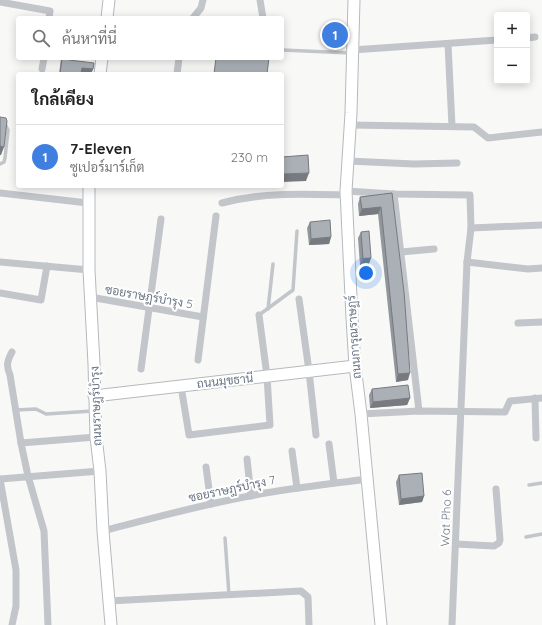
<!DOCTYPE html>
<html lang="th">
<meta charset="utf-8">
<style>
:root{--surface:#fff;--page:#f6f6f6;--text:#222;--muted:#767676;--line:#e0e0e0;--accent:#0b8043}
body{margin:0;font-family:Quicksand,Sarabun,sans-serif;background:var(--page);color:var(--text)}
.controls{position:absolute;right:12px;top:12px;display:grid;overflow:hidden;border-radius:4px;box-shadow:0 2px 10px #0003}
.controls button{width:36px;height:36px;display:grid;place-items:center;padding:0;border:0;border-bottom:1px solid var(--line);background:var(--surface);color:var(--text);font:20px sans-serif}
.you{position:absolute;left:366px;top:273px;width:14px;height:14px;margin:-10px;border:3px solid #fff;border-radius:50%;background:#1a73e8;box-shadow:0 0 0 6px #1a73e833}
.badge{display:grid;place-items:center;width:26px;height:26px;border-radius:50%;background:var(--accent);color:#fff;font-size:13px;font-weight:700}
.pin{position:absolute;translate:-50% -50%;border:2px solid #fff;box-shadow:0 1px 4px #0006}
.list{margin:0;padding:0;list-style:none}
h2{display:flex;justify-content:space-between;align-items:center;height:52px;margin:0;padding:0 16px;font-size:17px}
h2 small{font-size:13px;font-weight:400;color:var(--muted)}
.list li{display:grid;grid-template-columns:26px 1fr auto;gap:12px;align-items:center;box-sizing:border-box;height:64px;padding:0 16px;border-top:1px solid var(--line)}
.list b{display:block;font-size:15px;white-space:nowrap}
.list p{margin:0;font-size:13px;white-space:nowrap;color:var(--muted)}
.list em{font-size:13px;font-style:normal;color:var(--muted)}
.icon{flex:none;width:22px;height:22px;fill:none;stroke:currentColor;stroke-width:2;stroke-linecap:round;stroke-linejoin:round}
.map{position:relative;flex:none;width:542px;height:625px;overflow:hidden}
.search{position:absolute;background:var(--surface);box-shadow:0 2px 10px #0003;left:16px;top:16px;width:268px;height:44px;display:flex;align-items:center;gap:10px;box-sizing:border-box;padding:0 14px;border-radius:4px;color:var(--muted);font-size:15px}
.panel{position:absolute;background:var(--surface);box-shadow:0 2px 10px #0003;left:16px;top:72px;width:268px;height:116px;border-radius:4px}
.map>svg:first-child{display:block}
</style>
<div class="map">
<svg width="542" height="625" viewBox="0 0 542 625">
<rect width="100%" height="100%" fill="#f8f8f6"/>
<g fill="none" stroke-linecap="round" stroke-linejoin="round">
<g stroke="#b5b9be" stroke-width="13">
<g id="secondary">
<polyline points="354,0 351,113 346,191 352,318 355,366 361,414 381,625"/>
<polyline points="107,18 109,0"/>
<polyline points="100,74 102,58"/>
<polyline points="89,186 89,270 94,364 96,437 100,471 103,531 111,625"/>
<polyline points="94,396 355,366"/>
</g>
</g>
<g stroke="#c2c5c9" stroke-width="3.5">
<polyline points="282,50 351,53"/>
<polyline points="0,123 5,124 8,130 5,158 4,162 0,164"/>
<polyline points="268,309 273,264"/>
<polyline points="259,315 293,290 297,231"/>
<polyline points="15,410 36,409 46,414 93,411"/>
<polyline points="529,485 542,483"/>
<polyline points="526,537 542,534"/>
<polyline points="225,538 229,595"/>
</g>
<g stroke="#c2c5c9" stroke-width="7">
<polyline points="260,0 263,18"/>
<polyline points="0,2 50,11 49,18"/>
<polyline points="193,18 201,8 203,0"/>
<polyline points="527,38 535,37"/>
<polyline points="448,44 452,126"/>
<polyline points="352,50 497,40"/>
<polyline points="42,69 44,58"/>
<polyline points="177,74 179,58"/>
<polyline points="350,125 474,127 488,138 542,132"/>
<polyline points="348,161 414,164 457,163"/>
<polyline points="346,191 394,194 470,195 471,228 467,262 452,625"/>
<polyline points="0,193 88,203"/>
<polyline points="394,194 419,411"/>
<path d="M222,203C263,192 305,194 346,195"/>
<polyline points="471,228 542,225"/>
<polyline points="401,252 434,249"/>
<polyline points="0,262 89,270"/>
<polyline points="467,262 528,269 542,268"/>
<polyline points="0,293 41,300 47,266"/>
<polyline points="90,297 203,317"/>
<polyline points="299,299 309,371 316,435"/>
<polyline points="518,323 542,322"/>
<path d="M12,352C7,361 6,366 10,375L21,443L28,476L44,531L48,625"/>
<polyline points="198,360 216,216"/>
<polyline points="141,369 161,219"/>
<polyline points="181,386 189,435 270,425 267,376 259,315"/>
<polyline points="535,398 536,438"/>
<polyline points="361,414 419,411 505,412 510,401 542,398"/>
<polyline points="21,443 96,437"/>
<polyline points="329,444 334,483"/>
<polyline points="292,451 297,488"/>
<polyline points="247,459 251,496"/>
<polyline points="206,467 211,504"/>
<polyline points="0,479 16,570 16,606 12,625"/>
<polyline points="0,479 100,471"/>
<path d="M103,531C153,518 204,504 255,495C292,488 330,484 367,479"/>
<polyline points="456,544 494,546 499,543 500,540 496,489"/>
<polyline points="109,601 301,591 308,597 309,625"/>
</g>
<use href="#secondary" stroke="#fff" stroke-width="11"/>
</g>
<g fill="#92979d">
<polygon points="61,58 70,58 69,60 93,69 91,74 59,74"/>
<polygon points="392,193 408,380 396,382 378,214 359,216 358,204 360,197"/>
<polygon points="310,222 331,237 329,244 309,245 307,228"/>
<polygon points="361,232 369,264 360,265 358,238"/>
<polygon points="372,389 410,398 407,405 370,408 369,395"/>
<polygon points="399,475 424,496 422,502 399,505 396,482"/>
</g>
<g fill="#777b7f">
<polygon points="82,68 93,69 91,74 80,74"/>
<polygon points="0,146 4,147 1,155 0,155"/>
<polygon points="309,173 306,181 282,182 282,174"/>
<polygon points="381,207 378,214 359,216 362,209"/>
<polygon points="331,237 329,244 309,245 311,239"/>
<polygon points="371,258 369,264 360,265 363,259"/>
<polygon points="410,373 408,380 396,382 398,374"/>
<polygon points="410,398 407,405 370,408 373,402"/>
<polygon points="424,496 422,502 399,505 401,499"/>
</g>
<g fill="#aab0b6" stroke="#777b7f">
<polygon points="62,58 70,58 69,60 94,63 93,69 82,68 81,74 60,74"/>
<polygon points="216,58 269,58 267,74 214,74"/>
<polygon points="0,117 6,118 7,121 4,147 0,146"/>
<polygon points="308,155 309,173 282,174 282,157"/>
<polygon points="392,193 404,292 410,373 398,374 381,207 362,209 360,197"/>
<polygon points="330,220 331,237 311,239 310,222"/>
<polygon points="369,231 371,258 363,259 361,232"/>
<polygon points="408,385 410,398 373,402 372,389"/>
<polygon points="422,473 424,496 401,499 399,475"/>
</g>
<g text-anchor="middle" stroke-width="4" stroke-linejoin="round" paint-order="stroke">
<g font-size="12" fill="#6a7685" stroke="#fff">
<text transform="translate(149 297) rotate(10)" y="4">ซอยราษฎร์บำรุง 5</text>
<text transform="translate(354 337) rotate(-94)" y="4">ถนนการุณราษฏร์</text>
<text transform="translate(225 381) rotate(-6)" y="4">ถนนมุขธานี</text>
<text transform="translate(96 406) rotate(-92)" y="4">ถนนราษฎร์บำรุง</text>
<text transform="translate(232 489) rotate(-12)" y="4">ซอยราษฎร์บำรุง 7</text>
<text transform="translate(446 518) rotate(-88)" y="4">Wat Pho 6</text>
</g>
</g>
</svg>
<div class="controls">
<button>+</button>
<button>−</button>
</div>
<div class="you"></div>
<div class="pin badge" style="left:335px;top:35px;background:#3f7fe0">1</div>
<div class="search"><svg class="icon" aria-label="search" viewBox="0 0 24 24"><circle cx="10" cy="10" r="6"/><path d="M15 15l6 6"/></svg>ค้นหาที่นี่</div>
<section class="panel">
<h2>ใกล้เคียง<small></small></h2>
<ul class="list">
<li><span class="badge" style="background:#3f7fe0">1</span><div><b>7-Eleven</b><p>ซูเปอร์มาร์เก็ต</p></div><em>230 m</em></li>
</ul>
</section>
</div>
